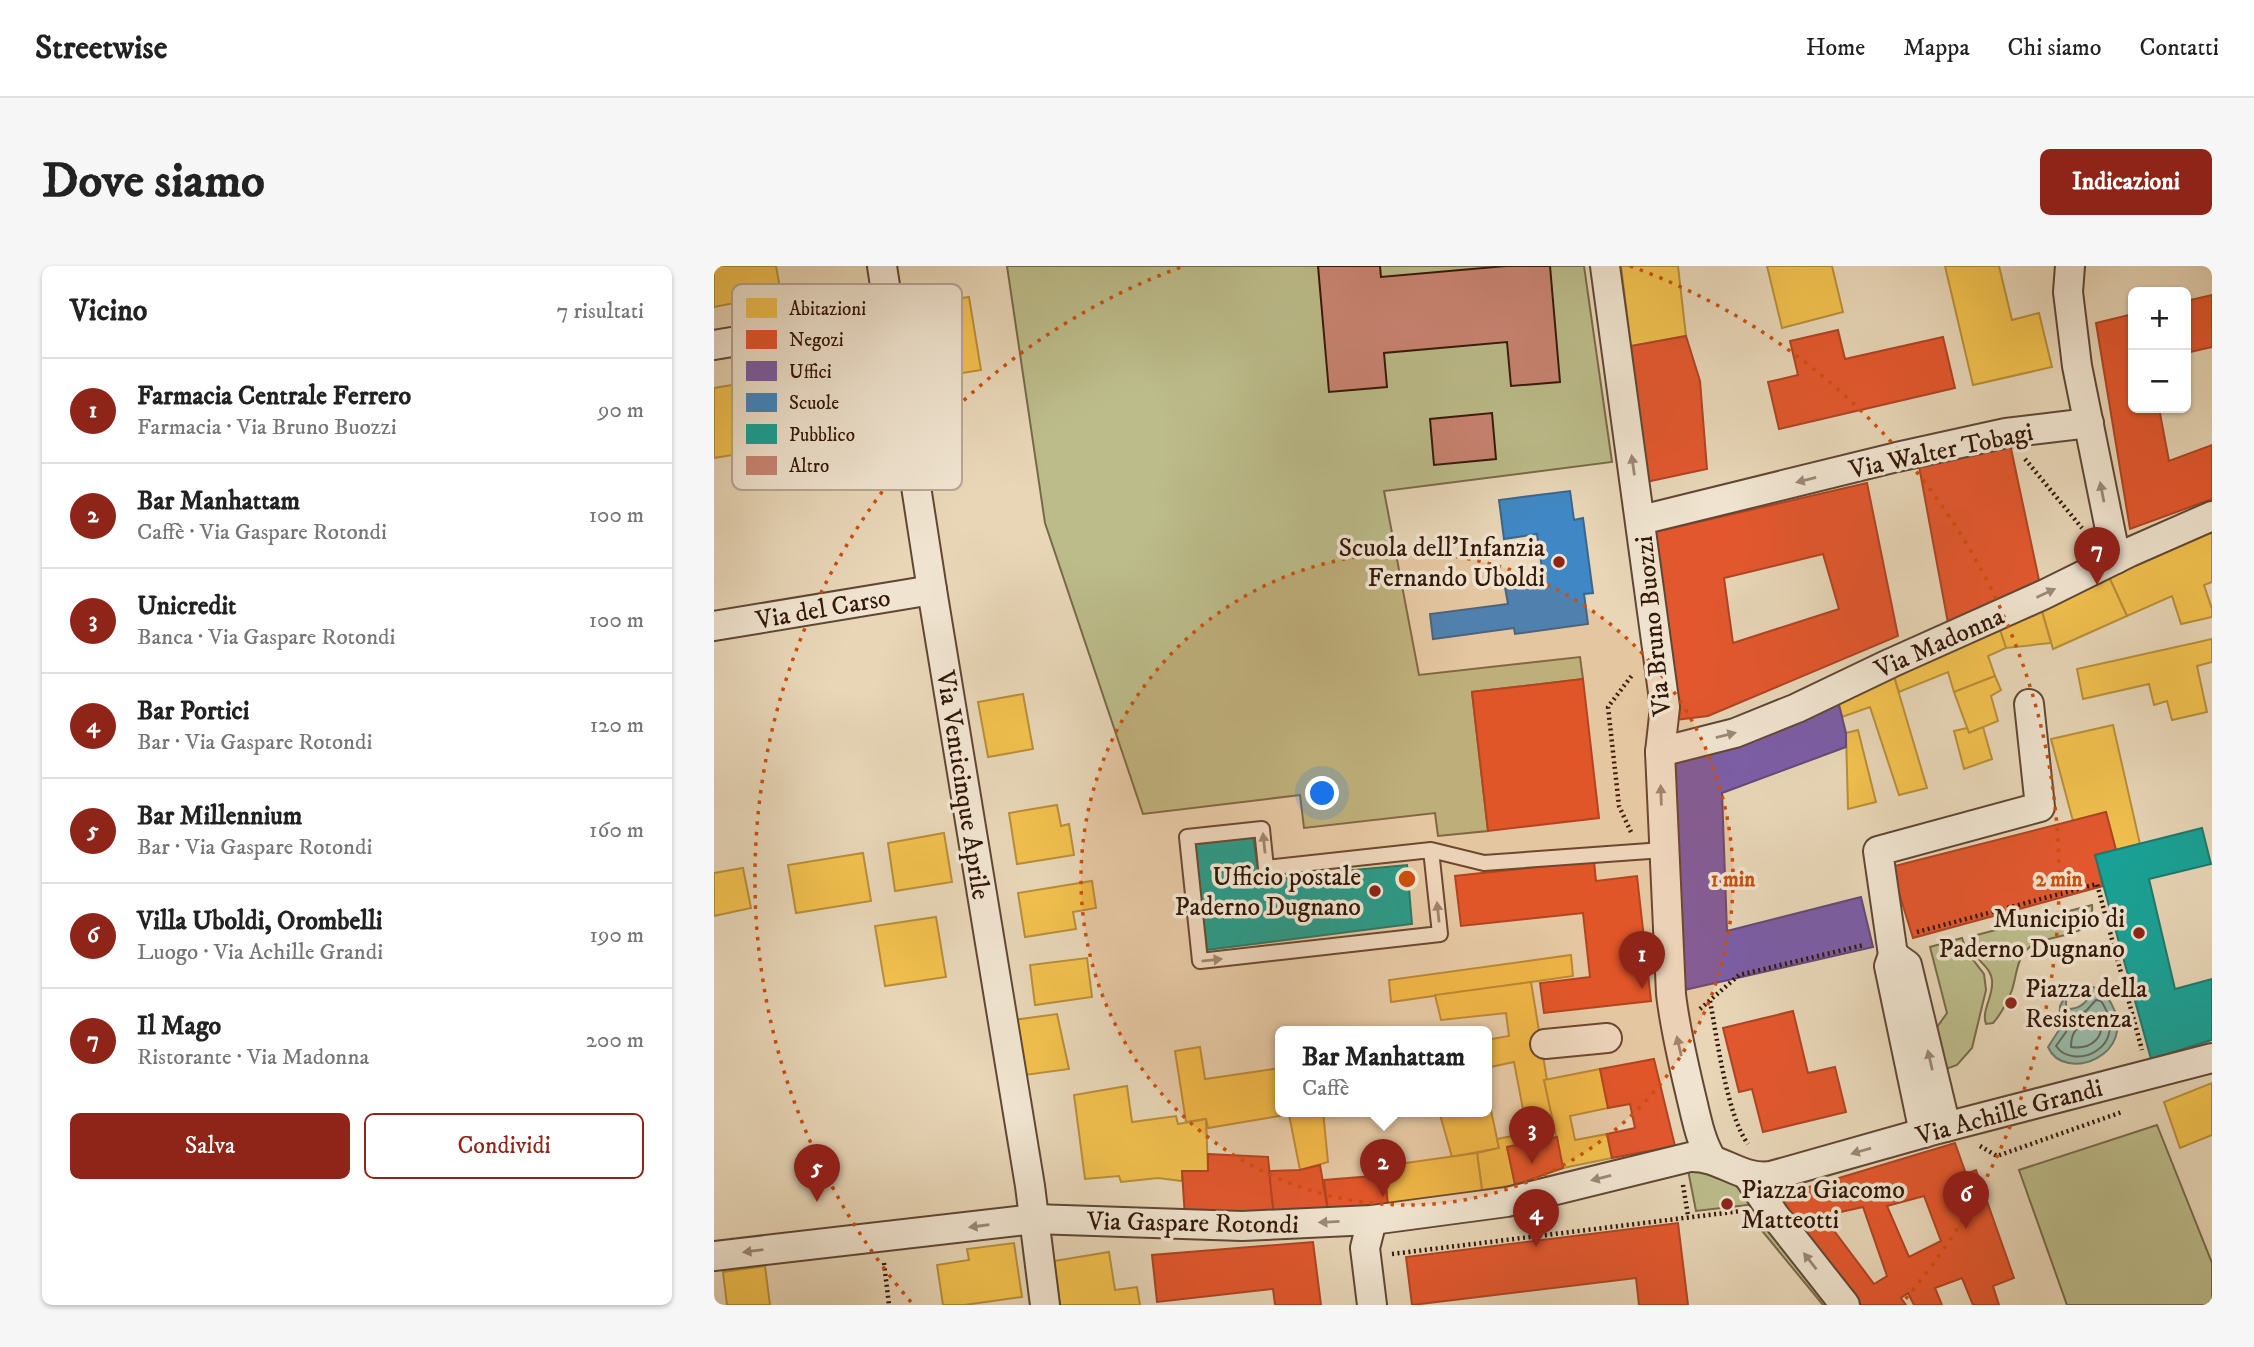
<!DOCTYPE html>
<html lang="it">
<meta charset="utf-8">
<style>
:root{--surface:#fff;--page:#f6f6f6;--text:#222;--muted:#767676;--line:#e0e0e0;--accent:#8f2418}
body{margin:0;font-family:"IM FELL DW Pica",serif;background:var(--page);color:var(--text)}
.controls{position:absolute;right:21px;top:21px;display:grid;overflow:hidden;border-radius:10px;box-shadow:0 2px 5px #0004}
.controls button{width:63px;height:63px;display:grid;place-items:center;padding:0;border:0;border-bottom:2px solid var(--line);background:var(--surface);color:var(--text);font:35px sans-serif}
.you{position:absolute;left:609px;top:528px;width:24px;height:24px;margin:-18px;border:5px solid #fff;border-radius:50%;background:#1a73e8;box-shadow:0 0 0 10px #1a73e833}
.badge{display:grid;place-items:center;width:46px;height:46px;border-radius:50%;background:var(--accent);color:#fff;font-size:23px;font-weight:700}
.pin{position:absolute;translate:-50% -58px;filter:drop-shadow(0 2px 4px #0008)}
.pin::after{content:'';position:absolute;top:37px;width:24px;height:21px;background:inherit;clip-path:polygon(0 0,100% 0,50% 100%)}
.popup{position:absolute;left:561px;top:760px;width:217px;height:91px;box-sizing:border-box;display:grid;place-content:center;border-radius:10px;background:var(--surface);filter:drop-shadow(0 2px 5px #0005);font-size:23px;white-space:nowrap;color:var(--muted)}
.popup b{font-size:26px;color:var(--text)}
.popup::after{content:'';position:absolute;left:50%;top:100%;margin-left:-14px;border:14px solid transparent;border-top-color:var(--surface)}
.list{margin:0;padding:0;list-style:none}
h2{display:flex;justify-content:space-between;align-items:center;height:91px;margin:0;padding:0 28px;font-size:30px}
h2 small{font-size:23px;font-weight:400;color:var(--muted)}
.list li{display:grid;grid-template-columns:46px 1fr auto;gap:21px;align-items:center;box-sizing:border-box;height:105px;padding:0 28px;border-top:2px solid var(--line)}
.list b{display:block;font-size:26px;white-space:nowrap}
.list p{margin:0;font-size:23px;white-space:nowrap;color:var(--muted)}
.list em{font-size:23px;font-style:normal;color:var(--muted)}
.actions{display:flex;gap:14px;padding:21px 28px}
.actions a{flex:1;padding:16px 0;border:2px solid var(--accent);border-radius:10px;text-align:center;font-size:24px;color:var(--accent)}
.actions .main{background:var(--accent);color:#fff}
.map{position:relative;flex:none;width:1498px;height:1039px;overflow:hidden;border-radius:10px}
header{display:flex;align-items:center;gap:42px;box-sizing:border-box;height:98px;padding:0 35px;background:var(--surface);border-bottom:2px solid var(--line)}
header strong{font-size:33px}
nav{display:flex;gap:38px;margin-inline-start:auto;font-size:24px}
.intro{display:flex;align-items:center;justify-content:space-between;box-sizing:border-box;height:168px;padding:0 42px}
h1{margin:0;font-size:49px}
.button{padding:18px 32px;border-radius:10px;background:var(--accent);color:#fff;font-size:24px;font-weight:700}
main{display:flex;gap:42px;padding:0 42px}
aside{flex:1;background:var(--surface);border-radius:10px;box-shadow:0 2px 5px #0004}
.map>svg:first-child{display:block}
</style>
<header>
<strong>Streetwise</strong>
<nav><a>Home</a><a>Mappa</a><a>Chi siamo</a><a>Contatti</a></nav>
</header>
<div class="intro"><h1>Dove siamo</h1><a class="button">Indicazioni</a></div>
<main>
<aside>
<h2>Vicino<small>7 risultati</small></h2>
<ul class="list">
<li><span class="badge">1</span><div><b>Farmacia Centrale Ferrero</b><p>Farmacia · Via Bruno Buozzi</p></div><em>90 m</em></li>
<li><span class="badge">2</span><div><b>Bar Manhattam</b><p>Caffè · Via Gaspare Rotondi</p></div><em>100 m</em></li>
<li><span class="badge">3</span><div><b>Unicredit</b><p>Banca · Via Gaspare Rotondi</p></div><em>100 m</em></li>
<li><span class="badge">4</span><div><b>Bar Portici</b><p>Bar · Via Gaspare Rotondi</p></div><em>120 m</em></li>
<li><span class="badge">5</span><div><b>Bar Millennium</b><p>Bar · Via Gaspare Rotondi</p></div><em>160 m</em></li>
<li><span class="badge">6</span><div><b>Villa Uboldi, Orombelli</b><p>Luogo · Via Achille Grandi</p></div><em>190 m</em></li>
<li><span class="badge">7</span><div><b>Il Mago</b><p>Ristorante · Via Madonna</p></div><em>200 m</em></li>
</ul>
<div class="actions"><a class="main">Salva</a><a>Condividi</a></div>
</aside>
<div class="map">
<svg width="1498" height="1039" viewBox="0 0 1498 1039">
<rect width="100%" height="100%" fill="#e8d6b7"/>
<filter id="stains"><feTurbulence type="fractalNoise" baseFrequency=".00286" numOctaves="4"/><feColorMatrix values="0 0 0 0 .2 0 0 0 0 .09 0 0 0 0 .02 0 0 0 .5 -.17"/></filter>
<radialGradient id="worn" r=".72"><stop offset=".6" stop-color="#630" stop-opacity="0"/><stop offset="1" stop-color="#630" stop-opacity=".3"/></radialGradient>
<g fill="#bcbc8a" stroke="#786a49" stroke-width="2">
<polygon points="293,0 870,0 898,196 670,225 705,409 866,391 869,413 758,426 774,565 724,570 721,547 590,562 586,529 429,548 331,257"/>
<path d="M1378,639C1382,675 1337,666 1317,680C1302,691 1303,709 1298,724C1293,737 1288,747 1279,757L1272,758C1267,744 1280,730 1278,714C1277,704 1269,699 1263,691C1258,685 1257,678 1255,671Z"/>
<polygon points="1248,672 1253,686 1270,708 1272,724 1258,782 1243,799 1232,803 1221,764 1233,747 1216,681"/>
<polygon points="1443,859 1498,997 1498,1039 1353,1039 1305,904"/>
<polygon points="973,899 1018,916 1042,938 982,945"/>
<polygon points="1047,945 1119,1039 1109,1039 1040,955"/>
</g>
<path fill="#98baa9" stroke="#707969" stroke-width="2" d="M1372,719C1384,721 1391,727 1397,737C1426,789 1350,818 1334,781L1345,764L1346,740L1352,729V740L1355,743C1367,743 1378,733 1376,721Z"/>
<g fill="#f2c14e" stroke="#b98e39" stroke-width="2">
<polygon points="0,0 62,0 67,28 0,41"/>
<polygon points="907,0 964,0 972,70 917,80"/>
<polygon points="1053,0 1118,0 1129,46 1068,62"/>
<polygon points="1231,0 1285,0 1298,54 1325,47 1338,101 1259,119"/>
<polygon points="255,31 267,104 218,112 206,39"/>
<polygon points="30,117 43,185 0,192 0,122"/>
<polygon points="1498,261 1498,316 1490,319 1498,343 1498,351 1467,358 1458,330 1413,350 1395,311"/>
<polygon points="1395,311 1413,350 1339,383 1327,342"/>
<polygon points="1327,342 1337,377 1292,382 1285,361"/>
<polygon points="1285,361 1292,382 1274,390 1281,410 1240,426 1234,406 1185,426 1178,404"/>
<polygon points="1498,373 1498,396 1483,400 1493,446 1458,454 1453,435 1440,439 1435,418 1369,433 1363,403"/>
<polygon points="1178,404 1213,522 1185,529 1156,441 1128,451 1122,427"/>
<polygon points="1281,410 1287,424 1277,430 1284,455 1255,467 1240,426"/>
<polygon points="309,428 319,483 274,491 264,436"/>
<polygon points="1399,459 1426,578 1402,584 1392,546 1359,555 1337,473"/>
<polygon points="1269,461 1278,493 1250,503 1240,465 1253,462 1255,467"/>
<polygon points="1144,464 1162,536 1134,543 1132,467"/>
<polygon points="343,539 347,560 355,558 360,589 303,598 295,547"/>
<polygon points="230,567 238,616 181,625 174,577"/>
<polygon points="149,587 157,635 82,647 74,599"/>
<polygon points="29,602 37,642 0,650 0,607"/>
<polygon points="378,615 382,642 359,646 362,663 311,671 304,627"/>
<polygon points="222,651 232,711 171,720 161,660"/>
<polygon points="857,689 859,710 677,736 675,714"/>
<polygon points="373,692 378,731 321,739 316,699"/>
<polygon points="817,716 833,814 830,814 839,855 812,859 800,796 772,802 772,774 795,770 792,747 727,754 721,729"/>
<polygon points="343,748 355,803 304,810 292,755"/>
<polygon points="486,781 491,813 566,802 566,845 582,845 583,847 494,862 492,853 472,856 461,785"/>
<polygon points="886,803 894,842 856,850 861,874 893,868 898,892 849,902 830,814"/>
<polygon points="1498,817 1498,869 1466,882 1450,836"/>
<polygon points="413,820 418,856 462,850 464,858 492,853 494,905 468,905 468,915 444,912 407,916 405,910 371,913 360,829"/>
<polygon points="772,821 785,882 738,891 725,845 772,845"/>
<polygon points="582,845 609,845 614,896 586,904 575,849 583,847"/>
<polygon points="798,870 800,879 793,881 801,919 768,924 763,887 785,882 783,873"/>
<polygon points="763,887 768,924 717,935 674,940 670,900"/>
<polygon points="300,977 308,1031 250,1039 229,1039 223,999 255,994 253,983"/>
<polygon points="395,986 401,1024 423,1021 426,1039 346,1039 340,995"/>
<polygon points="51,1000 56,1039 13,1039 9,1006"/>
</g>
<g fill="#e4572e" stroke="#af4423" stroke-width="2" fill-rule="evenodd">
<polygon points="1498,29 1498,81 1472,87 1472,35"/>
<polygon points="1419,48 1419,142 1445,142 1455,195 1498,179 1498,233 1416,263 1382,57"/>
<polygon points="1124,64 1131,93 1229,71 1241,122 1065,163 1054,116 1084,109 1076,75"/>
<polygon points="972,70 986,115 993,203 932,216 917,80"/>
<polygon points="1295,173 1325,314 1234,357 1204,195"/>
<path d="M1153,217L1184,370L994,450L962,454L941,266ZM1109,288L1125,343L1019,377L1010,312Z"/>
<polygon points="869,413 885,552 774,565 758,426"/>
<polygon points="1392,546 1402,584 1381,589 1389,620 1199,672 1177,601"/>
<polygon points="880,595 882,615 923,610 937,735 830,747 826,717 876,711 869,647 747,660 741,610"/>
<polygon points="1079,745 1094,807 1121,801 1132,846 1049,866 1038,823 1025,826 1009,762"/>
<polygon points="940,793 961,880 898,892 893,868 921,862 916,838 894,842 886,803"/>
<polygon points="843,871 849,902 801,919 793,881"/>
<path d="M1241,877L1252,908L1262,904L1300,1012L1279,1020L1285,1039H1259L1248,1012L1221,1022L1228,1039H1200L1194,1027L1187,1032L1192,1039H1140L1067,946L1065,930ZM1210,930L1227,975L1195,991L1173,940ZM1149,941L1173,1010L1160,1018L1109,950Z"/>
<polygon points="494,888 554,891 560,950 471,952 468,905 494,905"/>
<polygon points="606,899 614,945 560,950 555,905 586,904"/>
<polygon points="671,909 674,940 614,945 610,914"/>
<polygon points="964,957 974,1039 925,1039 922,1012 698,1039 692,991"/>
<polygon points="599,976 607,1039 561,1039 559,1023 443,1036 438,989"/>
</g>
<polygon fill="#7b5ea7" stroke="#654977" stroke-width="2" points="1123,431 1132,467 1132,481 1008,527 1013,665 1147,631 1159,681 966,725 958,488"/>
<polygon fill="#3f88c5" stroke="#3b668c" stroke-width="2" points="856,225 860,254 869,252 879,327 870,328 874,358 801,368 800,362 719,373 716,348 794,338 791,321 830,316 823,268 790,273 785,234"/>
<g fill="#17a398" stroke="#1f796d" stroke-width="2">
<polygon points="1488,562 1497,598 1435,613 1461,723 1498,713 1498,774 1437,793 1381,589"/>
<polygon points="539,571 546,616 597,608 693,599 698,658 493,684 481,578"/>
</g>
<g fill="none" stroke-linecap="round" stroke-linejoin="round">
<g stroke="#666858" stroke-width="2">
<path d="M1382,734L1387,735C1418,781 1360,806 1342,780L1352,766L1354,752L1372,745Z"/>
<path d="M1381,749L1385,750C1393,771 1377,784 1357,781C1357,762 1367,759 1381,749Z"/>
</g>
</g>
<g fill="#ca8473" stroke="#331708" stroke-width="2">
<polygon points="604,0 666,0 667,11 792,0 836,0 846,116 797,120 793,76 670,87 673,121 615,126"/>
<polygon points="778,147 782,193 720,199 716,153"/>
</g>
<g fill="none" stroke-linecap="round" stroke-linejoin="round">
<g stroke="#604734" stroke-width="18">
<polyline id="lane" points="717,584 726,668 486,695 473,571 548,563 552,602 717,584 770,597 949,584"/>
</g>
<g stroke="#604734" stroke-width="32">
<g id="street">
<polyline points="168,0 218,324 316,920 331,1039"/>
<path d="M891,0L951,441L946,486L957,728C961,763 969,796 977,830C982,850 986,874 997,892"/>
<polyline points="1356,0 1354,26 1363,100 1402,293"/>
<polyline points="0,79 176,50"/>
<polyline points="927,254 1183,191 1292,167 1375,157"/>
<polyline points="0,360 218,324"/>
<polyline points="946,486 1021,467 1083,442 1177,397 1329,329 1416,286 1498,250"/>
<polyline points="1179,689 1164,585 1326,541 1315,438"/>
<polyline points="831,778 893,772"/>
<polyline points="1210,867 1175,700 1179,689 1193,699 1232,861"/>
<polyline points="1034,910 1061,950 1131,1039"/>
<polyline points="658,954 651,982 658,1039"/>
<path d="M0,990L320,953L528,960L658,954L793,936L976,891C1008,890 1025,914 1057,910L1220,864L1498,792"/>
</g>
</g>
<g stroke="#331708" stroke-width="4.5" stroke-dasharray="2 3.5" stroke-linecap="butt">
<polyline points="1311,193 1368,262"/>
<polyline points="917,566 905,540 894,441 919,408"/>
<polyline points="1203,666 1383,618 1428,784"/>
<path d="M996,735C1003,771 1013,850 1034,878"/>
<polyline points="986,743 1025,709 1150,679"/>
<polyline points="1266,880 1283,890 1408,846"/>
<polyline points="969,919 974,950"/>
<polyline points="678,988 1027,945"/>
<polyline points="170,997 175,1039"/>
</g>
<use href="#lane" stroke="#f0e4d0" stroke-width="14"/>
<use href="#street" stroke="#f0e4d0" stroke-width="28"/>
</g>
<defs><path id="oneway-solid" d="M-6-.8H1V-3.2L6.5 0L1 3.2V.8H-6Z" transform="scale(1.75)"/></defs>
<g fill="#9b8876">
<use href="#oneway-solid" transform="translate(919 199) rotate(-98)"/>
<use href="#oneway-solid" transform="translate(1092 214) rotate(166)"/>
<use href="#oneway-solid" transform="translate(1388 226) rotate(-101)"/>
<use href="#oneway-solid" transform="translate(1332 327) rotate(-25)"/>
<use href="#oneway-solid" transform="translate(1012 469) rotate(-14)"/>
<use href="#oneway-solid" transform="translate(947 529) rotate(-92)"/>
<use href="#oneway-solid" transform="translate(550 577) rotate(-96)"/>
<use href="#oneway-solid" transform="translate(724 646) rotate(-96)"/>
<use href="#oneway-solid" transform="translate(498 694) rotate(-6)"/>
<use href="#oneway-solid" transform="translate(965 780) rotate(-103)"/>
<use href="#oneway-solid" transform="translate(1216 794) rotate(-103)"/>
<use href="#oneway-solid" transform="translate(1147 885) rotate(164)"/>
<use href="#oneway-solid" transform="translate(887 912) rotate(166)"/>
<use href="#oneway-solid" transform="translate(615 956) rotate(177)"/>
<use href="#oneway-solid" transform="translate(265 960) rotate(172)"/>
<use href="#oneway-solid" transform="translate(39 985) rotate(173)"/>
<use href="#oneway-solid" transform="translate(1096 995) rotate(-128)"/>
</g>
<circle cx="693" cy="613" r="326" fill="#cd4f0b" fill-opacity=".12"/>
<g fill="none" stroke="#cd4f0b" stroke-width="3.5" stroke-dasharray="3.5 7">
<circle cx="693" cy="613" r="326"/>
<path d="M197 1036A652 652 0 0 1 470 0M916 0A652 652 0 0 1 1189 1036"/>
</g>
<g fill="#8f2418" stroke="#f0e4d0" stroke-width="2.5">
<circle cx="845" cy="296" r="7"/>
<circle cx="661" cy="625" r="7"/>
<circle cx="1425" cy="667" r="7"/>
<circle cx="1297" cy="737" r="7"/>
<circle cx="1013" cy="938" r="7"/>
</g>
<g text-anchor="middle" stroke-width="7" stroke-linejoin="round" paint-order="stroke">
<g font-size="26" fill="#331708" stroke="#f0e4d0">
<text transform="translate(1227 184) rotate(-12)" y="9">Via Walter Tobagi</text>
<text transform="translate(109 342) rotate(-10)" y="9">Via del Carso</text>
<text transform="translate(938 360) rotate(-96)" y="9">Via Bruno Buozzi</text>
<text transform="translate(1225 376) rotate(-24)" y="9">Via Madonna</text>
<text transform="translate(250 519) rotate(81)" y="9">Via Venticinque Aprile</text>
<text transform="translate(1295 845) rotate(-15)" y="9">Via Achille Grandi</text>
<text transform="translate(479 956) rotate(1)" y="9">Via Gaspare Rotondi</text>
</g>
<g font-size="26" fill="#331708" stroke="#f0e4d0" text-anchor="end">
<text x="831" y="290">Scuola dell'Infanzia<tspan x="831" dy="30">Fernando Uboldi</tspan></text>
<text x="647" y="619">Ufficio postale<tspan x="647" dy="30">Paderno Dugnano</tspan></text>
<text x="1411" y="661">Municipio di<tspan x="1411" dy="30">Paderno Dugnano</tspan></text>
<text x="1311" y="731" text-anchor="start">Piazza della<tspan x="1311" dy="30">Resistenza</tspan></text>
<text x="1027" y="932" text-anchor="start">Piazza Giacomo<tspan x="1027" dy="30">Matteotti</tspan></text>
</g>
</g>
<rect x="18" y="18" width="230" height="206" rx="10" fill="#f0e4d0" stroke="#b7a694" stroke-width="2"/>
<rect x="32" y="32" width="31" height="20" fill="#f2c14e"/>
<rect x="32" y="64" width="31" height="19" fill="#e4572e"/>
<rect x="32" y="95" width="31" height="20" fill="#7b5ea7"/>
<rect x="32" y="127" width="31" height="19" fill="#3f88c5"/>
<rect x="32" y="158" width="31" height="20" fill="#17a398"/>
<rect x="32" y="190" width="31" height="19" fill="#ca8473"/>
<g font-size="19" fill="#331708">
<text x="75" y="49">Abitazioni</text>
<text x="75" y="80">Negozi</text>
<text x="75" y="112">Uffici</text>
<text x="75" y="143">Scuole</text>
<text x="75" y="175">Pubblico</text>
<text x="75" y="206">Altro</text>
</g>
<circle cx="693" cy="613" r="10" fill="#cd4f0b" stroke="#f0e4d0" stroke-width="3.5"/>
<g font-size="21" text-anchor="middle" font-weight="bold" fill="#cd4f0b" stroke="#f0e4d0" stroke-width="7" stroke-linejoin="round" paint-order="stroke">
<text x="1019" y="620">1 min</text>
<text x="1345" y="620">2 min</text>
</g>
<rect width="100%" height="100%" filter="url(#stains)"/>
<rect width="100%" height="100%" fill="url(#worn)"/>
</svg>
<div class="controls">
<button>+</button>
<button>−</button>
</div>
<div class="you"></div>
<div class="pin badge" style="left:928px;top:723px">1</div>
<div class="pin badge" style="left:669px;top:931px">2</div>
<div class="popup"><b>Bar Manhattam</b>Caffè</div>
<div class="pin badge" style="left:818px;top:898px">3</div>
<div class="pin badge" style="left:822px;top:981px">4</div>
<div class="pin badge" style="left:103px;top:936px">5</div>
<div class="pin badge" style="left:1252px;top:963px">6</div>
<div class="pin badge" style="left:1383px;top:319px">7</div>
</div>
</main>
